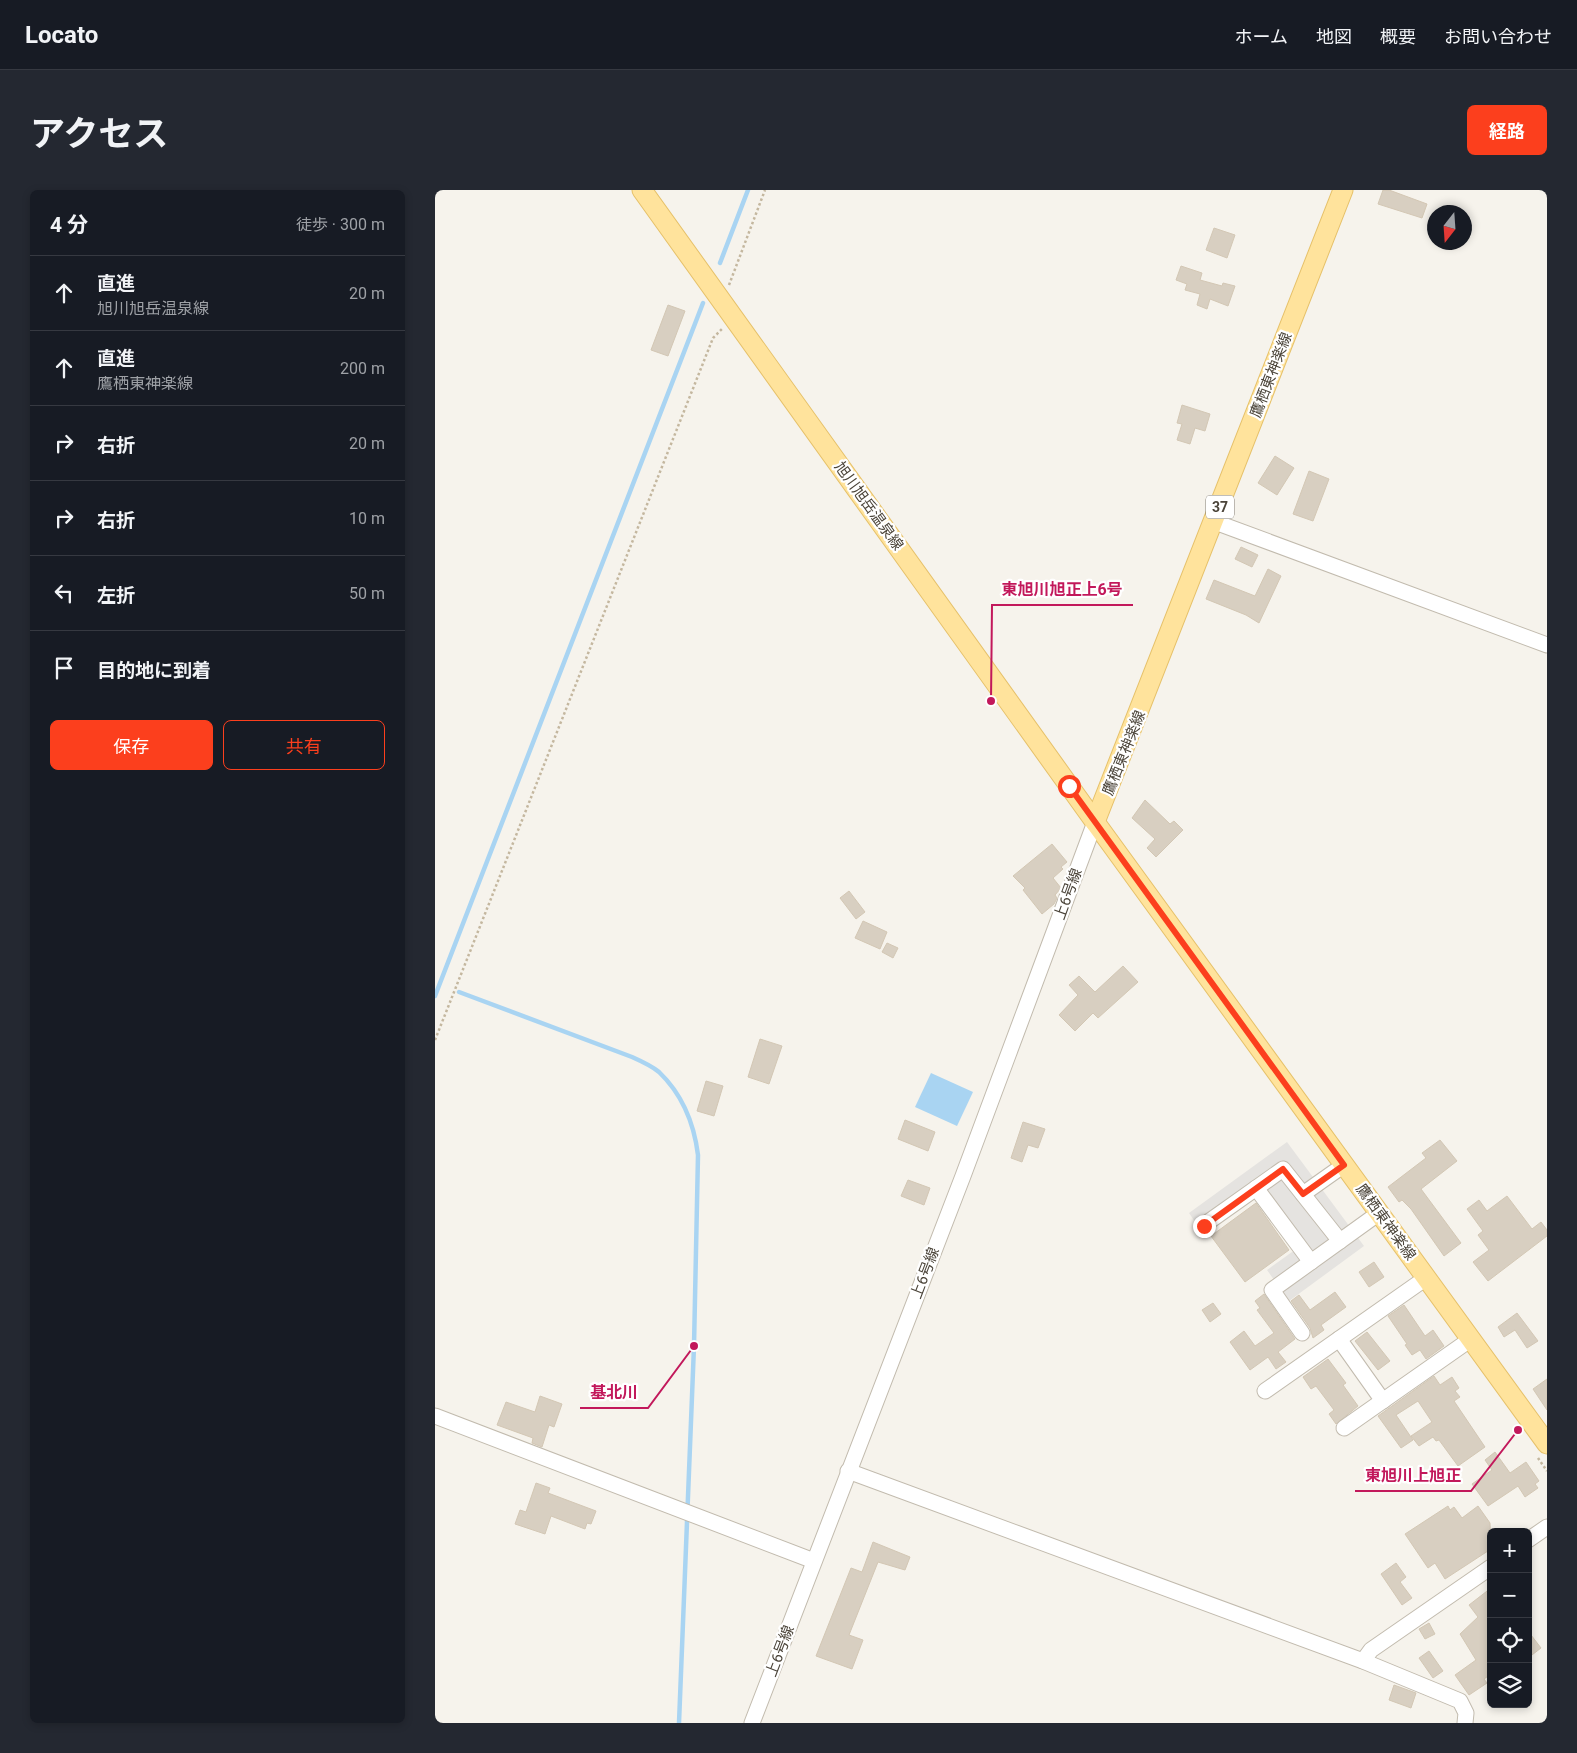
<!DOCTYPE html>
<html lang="ja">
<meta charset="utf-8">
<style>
:root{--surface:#171b24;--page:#242831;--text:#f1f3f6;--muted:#9ea1a6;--line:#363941;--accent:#fc3f1d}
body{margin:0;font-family:Roboto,"Noto Sans JP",sans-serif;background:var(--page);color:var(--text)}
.controls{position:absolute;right:15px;bottom:15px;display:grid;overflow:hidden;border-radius:8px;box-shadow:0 2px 8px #0003}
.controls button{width:45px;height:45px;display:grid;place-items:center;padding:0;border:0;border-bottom:1px solid var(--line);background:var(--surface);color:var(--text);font:25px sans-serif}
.compass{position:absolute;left:992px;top:15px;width:45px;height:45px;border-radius:50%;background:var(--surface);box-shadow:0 2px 8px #0003;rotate:197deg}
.stop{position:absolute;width:15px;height:15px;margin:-11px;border:4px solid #fc3f1d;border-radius:50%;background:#fff}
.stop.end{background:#fc3f1d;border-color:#fff;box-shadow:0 1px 5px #0008}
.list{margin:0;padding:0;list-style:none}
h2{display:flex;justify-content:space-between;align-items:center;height:65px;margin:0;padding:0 20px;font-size:21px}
h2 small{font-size:16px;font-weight:400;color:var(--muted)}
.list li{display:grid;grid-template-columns:32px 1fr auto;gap:15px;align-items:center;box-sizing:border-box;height:75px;padding:0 20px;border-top:1px solid var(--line)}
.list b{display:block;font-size:19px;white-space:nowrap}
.list p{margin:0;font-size:16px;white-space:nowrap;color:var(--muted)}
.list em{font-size:16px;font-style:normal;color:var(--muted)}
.actions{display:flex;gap:10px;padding:15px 20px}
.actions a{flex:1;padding:11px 0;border:1px solid var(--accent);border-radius:8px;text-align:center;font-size:18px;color:var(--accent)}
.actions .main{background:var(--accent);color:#fff}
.icon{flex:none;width:28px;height:28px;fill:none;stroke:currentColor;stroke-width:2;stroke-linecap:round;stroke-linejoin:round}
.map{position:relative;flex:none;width:1112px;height:1533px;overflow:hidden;border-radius:8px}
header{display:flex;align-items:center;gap:30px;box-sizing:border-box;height:70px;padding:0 25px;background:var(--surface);border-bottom:1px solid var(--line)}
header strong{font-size:24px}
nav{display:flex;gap:28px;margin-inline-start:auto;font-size:18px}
.intro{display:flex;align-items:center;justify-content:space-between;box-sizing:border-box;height:120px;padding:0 30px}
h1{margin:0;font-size:35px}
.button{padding:12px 22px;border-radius:8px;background:var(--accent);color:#fff;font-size:18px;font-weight:700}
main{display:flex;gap:30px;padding:0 30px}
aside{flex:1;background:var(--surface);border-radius:8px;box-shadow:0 2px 8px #0003}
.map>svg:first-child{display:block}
</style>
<header>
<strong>Locato</strong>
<nav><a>ホーム</a><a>地図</a><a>概要</a><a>お問い合わせ</a></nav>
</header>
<div class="intro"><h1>アクセス</h1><a class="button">経路</a></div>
<main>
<aside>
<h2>4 分<small>徒歩 · 300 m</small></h2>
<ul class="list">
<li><svg class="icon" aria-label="ahead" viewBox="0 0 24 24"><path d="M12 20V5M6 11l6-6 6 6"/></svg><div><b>直進</b><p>旭川旭岳温泉線</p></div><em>20 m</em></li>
<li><svg class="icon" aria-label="ahead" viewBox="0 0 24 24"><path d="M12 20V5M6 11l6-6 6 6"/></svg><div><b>直進</b><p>鷹栖東神楽線</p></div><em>200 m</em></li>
<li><svg class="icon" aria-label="right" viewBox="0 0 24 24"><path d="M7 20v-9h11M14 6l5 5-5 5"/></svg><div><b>右折</b></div><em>20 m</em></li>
<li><svg class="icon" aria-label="right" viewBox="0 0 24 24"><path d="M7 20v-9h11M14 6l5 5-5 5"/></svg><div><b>右折</b></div><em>10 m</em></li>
<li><svg class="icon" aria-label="left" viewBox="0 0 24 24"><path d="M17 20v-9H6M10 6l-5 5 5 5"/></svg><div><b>左折</b></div><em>50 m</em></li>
<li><svg class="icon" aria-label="arrive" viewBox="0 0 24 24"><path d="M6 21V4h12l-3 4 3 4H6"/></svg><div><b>目的地に到着</b></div></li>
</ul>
<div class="actions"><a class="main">保存</a><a>共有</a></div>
</aside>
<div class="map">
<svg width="1112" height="1533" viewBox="0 0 1112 1533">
<rect width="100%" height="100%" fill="#f6f3ec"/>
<polygon fill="#e5e3e0" points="852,952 929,1056 854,1111 832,1080 864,1057 825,1004 769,1045 754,1023"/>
<polygon fill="#a9d4f2" points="496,883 538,902 522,936 480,917"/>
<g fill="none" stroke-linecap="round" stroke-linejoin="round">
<g stroke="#a9d4f2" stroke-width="4.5">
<polyline points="285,73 313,0"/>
<path d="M24,802L197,867C206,871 217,876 224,882C248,905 259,933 263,965L259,1156L244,1533"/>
<polyline points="0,806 268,113"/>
</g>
</g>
<g fill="#d8cfc1" stroke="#d3c7b4">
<polygon points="948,0 954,0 992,14 987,28 943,14"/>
<polygon points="779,38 800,45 792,68 771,60"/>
<polygon points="746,76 767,83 765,90 787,96 788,93 800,96 793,116 775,109 772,119 762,115 765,104 750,100 752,94 741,90"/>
<polygon points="233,115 250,121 233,166 216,160"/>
<polygon points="747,215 775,224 770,241 760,238 755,254 742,250 747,234 742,233"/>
<polygon points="840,266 859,278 842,305 823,293"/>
<polygon points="874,281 894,289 878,331 858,324"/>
<polygon points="806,357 823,365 817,377 800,369"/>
<polygon points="833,379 846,386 824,433 811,425 771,409 779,390 820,406"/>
<polygon points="710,610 735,634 739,631 748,640 721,667 712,658 720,649 697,628"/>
<polygon points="617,654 632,672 626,677 628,679 618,688 626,698 620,705 622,708 619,714 607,724 588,700 590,698 578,686"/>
<polygon points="414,701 430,722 421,729 405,708"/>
<polygon points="428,731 452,742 445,759 420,748"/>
<polygon points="452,753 463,758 458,768 447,762"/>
<polygon points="688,776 703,792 663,828 658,823 640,841 624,825 643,805 634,795 644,786 660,802"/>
<polygon points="325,849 347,856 334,894 313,887"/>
<polygon points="271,891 288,896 279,926 262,921"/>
<polygon points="470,930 500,942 493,961 463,949"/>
<polygon points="588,932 610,939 603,958 593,955 587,972 576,968"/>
<polygon points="1005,950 1022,971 986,999 1026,1053 1009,1066 976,1019 967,1010 964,1012 953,997 991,968 987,963"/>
<polygon points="473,990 495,998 489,1015 466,1006"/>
<polygon points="1072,1006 1097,1039 1106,1032 1112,1040 1112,1046 1053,1091 1038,1072 1054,1060 1043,1045 1048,1041 1032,1019 1044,1010 1052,1021"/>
<polygon points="821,1013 854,1060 810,1092 776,1046"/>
<polygon points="939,1072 949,1087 934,1097 924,1082"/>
<polygon points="900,1102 911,1117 886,1135 889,1140 878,1148 875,1138 856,1111 864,1105 875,1120"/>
<polygon points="829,1104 860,1149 843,1162 851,1172 841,1179 833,1167 815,1180 795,1152 809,1141 820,1156 839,1143 822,1120 825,1118 820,1111"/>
<polygon points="778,1113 786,1124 775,1132 767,1120"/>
<polygon points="969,1115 990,1146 998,1140 1009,1156 991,1169 985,1160 977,1165 970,1155 972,1154 953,1126"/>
<polygon points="1082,1123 1103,1151 1092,1158 1080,1140 1069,1147 1063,1137"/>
<polygon points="932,1142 955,1171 943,1180 920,1151"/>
<polygon points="893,1169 911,1193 908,1195 923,1216 901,1234 894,1224 899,1220 881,1196 876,1199 868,1187"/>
<polygon points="999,1186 1005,1195 1017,1187 1024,1198 1020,1201 1025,1207 1019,1211 1050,1257 1023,1276 1004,1250 1001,1251 998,1247 984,1256 976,1246 997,1232 983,1211 961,1225 978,1250 966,1258 943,1226"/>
<polygon points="1112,1189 1112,1220 1098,1199"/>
<polygon points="105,1206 127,1214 119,1237 114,1235 107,1257 97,1253 98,1248 62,1235 71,1212 100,1222"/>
<polygon points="1060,1262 1075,1283 1091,1272 1104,1291 1100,1294 1103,1298 1090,1307 1083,1296 1053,1316 1037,1294 1057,1280 1050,1270"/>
<polygon points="101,1293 115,1298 113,1303 161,1321 156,1334 152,1333 150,1339 116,1326 110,1344 80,1334 85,1320 91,1322"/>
<polygon points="1013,1316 1015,1320 1019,1317 1027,1328 1043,1316 1055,1333 1056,1359 1010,1389 1000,1373 993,1378 970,1344"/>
<polygon points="438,1352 475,1367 470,1380 443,1372 414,1445 428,1450 417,1479 381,1466 416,1378 427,1382"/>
<polygon points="961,1373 971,1387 965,1392 977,1408 967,1415 946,1384"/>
<polygon points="1056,1398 1056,1484 1049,1489 1052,1493 1034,1505 1020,1485 1041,1470 1025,1444 1043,1427 1034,1415"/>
<polygon points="994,1433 1000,1444 990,1449 984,1439"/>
<polygon points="1093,1441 1106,1458 1093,1468"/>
<polygon points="994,1461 1008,1481 998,1488 984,1468"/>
<polygon points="959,1495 981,1503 976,1518 954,1510"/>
</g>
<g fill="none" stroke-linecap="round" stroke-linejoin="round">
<g stroke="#c2bbae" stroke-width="17">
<g id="minor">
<polyline points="780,332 1112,455"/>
<polyline points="821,998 876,1072"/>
<polyline points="868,1004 909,975"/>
<polyline points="769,1035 848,979 905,1051"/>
<polyline points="867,1143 837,1100 944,1023"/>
<polyline points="904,1149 948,1211"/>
<polyline points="830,1201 991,1088"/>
<polyline points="0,1226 379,1371"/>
<polyline points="909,1238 1036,1149"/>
<polyline points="413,1281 928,1471 1025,1511 1031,1523 1030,1533"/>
<polyline points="1093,1350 1112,1337"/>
<polyline points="928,1471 936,1460 1056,1377"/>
<polyline points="317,1533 528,986 660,632"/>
</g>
</g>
<g stroke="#e6c16a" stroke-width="21">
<g id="major">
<polyline points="207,0 660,632 1112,1254"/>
<polyline points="660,632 908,0"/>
</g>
</g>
<g stroke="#c4b79f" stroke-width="2.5" stroke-dasharray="2.5 2.5" stroke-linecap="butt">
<polyline points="294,95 330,0"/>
<polyline points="0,850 278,148 287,139"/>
<polyline points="1103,1268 1112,1281"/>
</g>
<use href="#minor" stroke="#fff" stroke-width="15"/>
<use href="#major" stroke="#ffe39c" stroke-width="19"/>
</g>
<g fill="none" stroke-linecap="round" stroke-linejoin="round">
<polyline stroke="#fc3f1d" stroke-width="6" points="634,596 909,975 868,1004 848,979 769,1036"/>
</g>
<g text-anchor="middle" stroke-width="4.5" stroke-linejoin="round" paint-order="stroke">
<rect fill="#fff" stroke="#817c74" stroke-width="1" x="771" y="305.5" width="28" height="23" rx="4"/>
<g font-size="14" font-weight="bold" fill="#4b4439">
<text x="785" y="322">37</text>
</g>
<g font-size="15" fill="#4b4439" stroke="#fff">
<text transform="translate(836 185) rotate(-69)" y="5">鷹栖東神楽線</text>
<text transform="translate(434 316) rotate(54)" y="5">旭川旭岳温泉線</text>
<text transform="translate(689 563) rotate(-68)" y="5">鷹栖東神楽線</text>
<text transform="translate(633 704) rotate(-70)" y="5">上6号線</text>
<text transform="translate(951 1032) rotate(54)" y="5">鷹栖東神楽線</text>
<text transform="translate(490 1083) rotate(-69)" y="5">上6号線</text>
<text transform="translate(345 1461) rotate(-69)" y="5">上6号線</text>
</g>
</g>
<path fill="none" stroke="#c2185b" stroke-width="2" d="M556 511L557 415H698M259 1156L213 1218H145M1083 1240L1036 1301H920"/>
<g fill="#c2185b" stroke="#fff" stroke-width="2">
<circle cx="556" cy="511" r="5"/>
<circle cx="259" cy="1156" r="5"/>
<circle cx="1083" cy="1240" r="5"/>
</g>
<g font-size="16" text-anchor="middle" font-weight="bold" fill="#c2185b" stroke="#fff" stroke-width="4.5" stroke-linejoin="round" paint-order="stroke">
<text x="627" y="405">東旭川旭正上6号</text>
<text x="179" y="1208">基北川</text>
<text x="978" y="1291">東旭川上旭正</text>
</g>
</svg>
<div class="controls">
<button>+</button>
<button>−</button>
<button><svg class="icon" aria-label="locate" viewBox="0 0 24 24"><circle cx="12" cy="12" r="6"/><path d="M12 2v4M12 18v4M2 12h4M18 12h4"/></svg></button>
<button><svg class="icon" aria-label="layers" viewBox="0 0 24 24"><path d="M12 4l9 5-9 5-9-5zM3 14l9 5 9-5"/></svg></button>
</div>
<svg class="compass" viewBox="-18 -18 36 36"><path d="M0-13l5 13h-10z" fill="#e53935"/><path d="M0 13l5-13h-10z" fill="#9ea1a6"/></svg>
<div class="stop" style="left:634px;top:596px"></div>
<div class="stop end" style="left:769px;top:1036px"></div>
</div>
</main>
